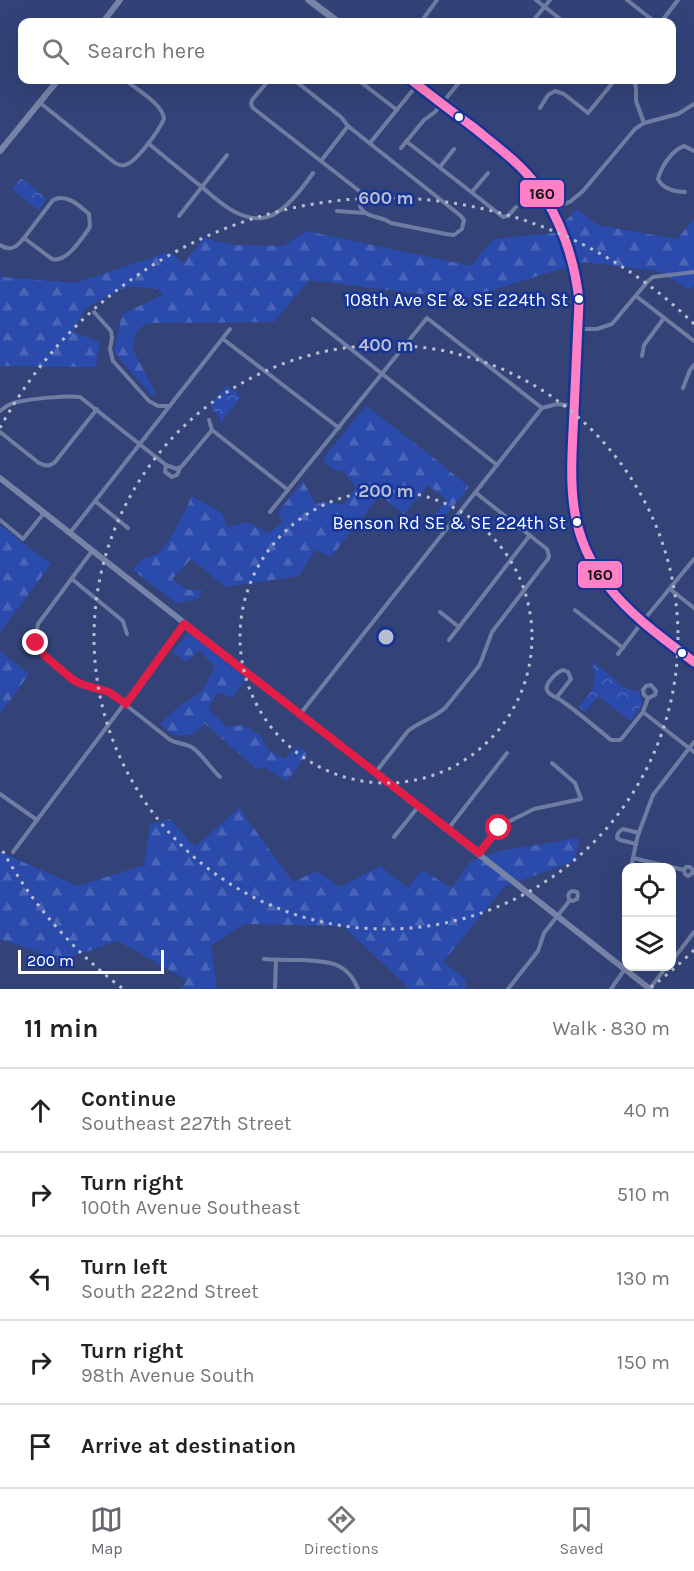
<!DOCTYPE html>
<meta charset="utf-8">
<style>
:root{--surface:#fff;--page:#f2f2f2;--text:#222;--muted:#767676;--line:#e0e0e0;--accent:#666870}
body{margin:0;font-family:Karla,sans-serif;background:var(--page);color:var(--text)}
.controls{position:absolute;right:18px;bottom:18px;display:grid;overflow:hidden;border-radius:12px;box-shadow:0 6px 24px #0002}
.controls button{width:54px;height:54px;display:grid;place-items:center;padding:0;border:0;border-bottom:2px solid var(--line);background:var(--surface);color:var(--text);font:30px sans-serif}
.scale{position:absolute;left:18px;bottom:15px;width:146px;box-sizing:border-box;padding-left:6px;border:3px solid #fff;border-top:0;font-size:16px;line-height:21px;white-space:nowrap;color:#fff;-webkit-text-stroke:4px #163495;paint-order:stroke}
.stop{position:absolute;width:18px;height:18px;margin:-14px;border:4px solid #e11d48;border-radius:50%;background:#fff}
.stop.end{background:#e11d48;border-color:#fff;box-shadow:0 2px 6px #0008}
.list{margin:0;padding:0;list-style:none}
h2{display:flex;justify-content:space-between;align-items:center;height:78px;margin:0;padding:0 24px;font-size:26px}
h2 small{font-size:20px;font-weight:400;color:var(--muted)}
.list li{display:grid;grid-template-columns:39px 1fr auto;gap:18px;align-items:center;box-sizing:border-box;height:84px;padding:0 24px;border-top:2px solid var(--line)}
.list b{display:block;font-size:22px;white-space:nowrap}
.list p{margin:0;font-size:20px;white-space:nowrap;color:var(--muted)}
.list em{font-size:20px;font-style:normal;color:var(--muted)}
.icon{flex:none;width:33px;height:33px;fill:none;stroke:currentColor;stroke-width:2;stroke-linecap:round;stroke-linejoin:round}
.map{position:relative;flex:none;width:694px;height:989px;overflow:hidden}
.search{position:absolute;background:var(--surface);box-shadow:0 6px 24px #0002;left:18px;right:18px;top:18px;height:66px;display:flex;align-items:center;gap:15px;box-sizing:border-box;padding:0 21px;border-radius:12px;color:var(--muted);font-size:22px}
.sheet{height:498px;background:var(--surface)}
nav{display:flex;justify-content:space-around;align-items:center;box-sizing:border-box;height:84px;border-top:2px solid var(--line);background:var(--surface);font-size:16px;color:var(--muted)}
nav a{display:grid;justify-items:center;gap:3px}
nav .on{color:var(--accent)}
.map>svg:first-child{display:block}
</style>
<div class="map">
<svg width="694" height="989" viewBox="0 0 694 989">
<defs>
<pattern id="forest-firs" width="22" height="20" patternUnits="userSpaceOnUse" patternTransform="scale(1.5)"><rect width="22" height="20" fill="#2a4aac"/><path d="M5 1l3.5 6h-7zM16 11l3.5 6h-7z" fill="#4a65b8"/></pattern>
<pattern id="park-crowns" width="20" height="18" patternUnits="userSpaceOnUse" patternTransform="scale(1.5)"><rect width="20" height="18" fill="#2a4aac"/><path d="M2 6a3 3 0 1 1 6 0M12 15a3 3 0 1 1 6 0" fill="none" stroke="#4a65b8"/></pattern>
</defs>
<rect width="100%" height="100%" fill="#334378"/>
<g fill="url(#forest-firs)">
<polygon points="577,209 597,225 677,239 694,219 694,285 690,290 659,271 584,262 463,299 309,280 274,322 148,323 137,330 132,348 156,394 152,396 114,352 122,314 163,295 158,289 128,286 85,308 73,332 100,342 96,367 0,366 0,275 2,277 76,283 169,252 184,263 204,238 234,245 283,246 307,231 471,266 494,239 554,233"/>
<polygon points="366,406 434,458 469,487 439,523 433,518 447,500 428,485 404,514 380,495 331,557 315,550 299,576 226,587 191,559 172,579 188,590 203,590 198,599 176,603 133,570 142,559 158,554 172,536 192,496 222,513 227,527 248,522 268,533 283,522 278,512 303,481 315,504 325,502 344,505 356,488 344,472 332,469 323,459"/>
<polygon points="0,525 51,564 0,633"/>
<polygon points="189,632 246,679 232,698 218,692 208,709 227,727 243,725 260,735 268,750 284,759 297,747 308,752 287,781 264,767 257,769 205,724 191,735 173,735 160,724 176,709 202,691 215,667 199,650 186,662 173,651"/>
<polygon points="0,651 29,674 0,714"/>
<polygon points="239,808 293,882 317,871 340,887 380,866 408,888 422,870 452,888 471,861 500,851 579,838 575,861 505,886 443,962 466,979 466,989 407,989 406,985 343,926 245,924 211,945 217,989 181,989 187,980 118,941 61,960 0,939 0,852 78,886 144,865 150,824 170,819 195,847"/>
</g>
<g fill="url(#park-crowns)">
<polygon points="21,178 47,199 38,210 12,189"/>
<polygon points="227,385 241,397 220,423 220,416 213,411 211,405"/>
<path d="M592,661L617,681V683L625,688L640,692L642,704L630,721L598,696L585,712L579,707C594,688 598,685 592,661Z"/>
</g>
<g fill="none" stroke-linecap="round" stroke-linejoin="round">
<g stroke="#707da3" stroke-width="4">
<polyline points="536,0 564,22"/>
<polyline points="627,0 655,22"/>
<polyline points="421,22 437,0"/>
<polyline points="532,22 550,0"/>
<polyline points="661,22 678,0"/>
<path d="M269,80L252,100L251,104L253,108L358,190L362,194L360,207C367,219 380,215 391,223L446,234L454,235L462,229L464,220L461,216L348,126L341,117L294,80"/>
<polyline points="358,80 397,110"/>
<polyline points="634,80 636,88 636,101 644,123"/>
<path d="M39,102L115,163C120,165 120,166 125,165C137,162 159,130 164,119C163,104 136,89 125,80"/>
<polyline points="540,108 548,95 555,91 564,94 588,113 615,80"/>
<polyline points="406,141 503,217 508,216 516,207"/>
<path d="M148,143C166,158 184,173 202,187C212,196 223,206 235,212C245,217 257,220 267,217C284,213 304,186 313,173"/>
<polyline points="370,143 417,85"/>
<polyline points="401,148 424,120 435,112 461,80"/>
<polyline points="321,161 348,126"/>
<polyline points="440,167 454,149"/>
<polyline points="472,192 488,173"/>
<path d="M685,192C674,192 662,188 658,179C661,167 672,150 684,146L694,151"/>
<polyline points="553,210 571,201 583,191 635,129 644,123 678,114 694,104"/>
<polyline points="337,211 364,213"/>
<polyline points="179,216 227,155"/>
<path d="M0,245C10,252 17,247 24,238L52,259C67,263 82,238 90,227L89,214C79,205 66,193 53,200L24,238"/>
<polyline points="636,296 694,341"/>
<polyline points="94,312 111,331 112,338 110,349 113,361 149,401 158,406 169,406"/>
<polyline points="313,319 497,465"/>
<polyline points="579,329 597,329 612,324 648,281 653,277 694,272"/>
<polyline points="223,339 339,428"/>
<polyline points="642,356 644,345 664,318"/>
<polyline points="683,388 690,370 694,365"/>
<path d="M0,411C5,407 10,403 17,402C30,399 67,395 80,397L166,465L177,469L182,466L212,430L209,420"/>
<polyline points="212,430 288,490"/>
<path d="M0,432L39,463C45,466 49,467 55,462L97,409"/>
<polyline points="166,465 165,472 172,477 177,475 180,468"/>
<polyline points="95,501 128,528"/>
<polyline points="270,512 427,318 542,408"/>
<polyline points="0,520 23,539 44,513"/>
<polyline points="70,533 230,329"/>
<path d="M92,551L38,624L36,635V643L45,656L72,679L81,684L112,694L169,739C176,744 185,743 193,748C203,755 210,768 220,777"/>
<polyline points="72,579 123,621 127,634"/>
<polyline points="670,589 694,608"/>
<polyline points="575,610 623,648"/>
<polyline points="440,612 459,627"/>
<polyline points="449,640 530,535"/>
<polyline points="618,654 643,621 694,559"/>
<path d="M557,697L571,679L568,672L563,670C558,671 544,684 547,690C548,695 558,698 562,701C579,713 595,727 611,740H620L623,737L643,712L648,698L655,695L656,691L651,685L646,686L643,690L644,695L648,698"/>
<polyline points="643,712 694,752"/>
<polyline points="301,713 542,408 557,404 574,406"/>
<path d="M375,773L408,731C419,722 434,718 445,708L479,666L482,659L492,632L548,559L549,556L547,549L476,493"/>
<polyline points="0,794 37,820"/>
<polyline points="448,829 507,753"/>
<polyline points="394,837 418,807"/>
<path d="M636,844L620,840L617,838C617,833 619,831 623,829L639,833"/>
<polyline points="13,852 184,624"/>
<polyline points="479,853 499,828 504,824 534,809 581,799 575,783 552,763"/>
<polyline points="633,858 684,870 685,874 688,876 693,873 692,869 690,867 686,867 684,870"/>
<polyline points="631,867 638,835 653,795 694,742"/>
<path d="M264,959C277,960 290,960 303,960C327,961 348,962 358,989"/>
<polyline points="672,961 694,932"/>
<polyline points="648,988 651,987 667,966"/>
<polyline points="275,989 276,960"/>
<path d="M508,989L538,951L544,933L570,900C567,897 568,893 572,891L577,892L578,895L577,899L573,901L570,900"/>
<polyline points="611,989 627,966"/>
</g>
<g stroke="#7783a7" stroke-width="6">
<polyline points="103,22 120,0"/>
<polyline points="0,151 58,80"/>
<polyline points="0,478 650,989"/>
</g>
<g stroke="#7a85a9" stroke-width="7">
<polyline points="309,0 338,22"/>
<path d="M411,80L497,146L527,174L537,186L553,211L569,251L577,282L579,301L571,481C575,577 626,608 694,662"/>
</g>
<g stroke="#163495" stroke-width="14">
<path id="bus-1" d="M411,80C432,96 452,112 473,127C495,145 520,163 537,186C561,219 575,261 579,301C577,338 576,374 574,411C571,477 564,531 608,586C631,616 664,639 694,662"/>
</g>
<use href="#bus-1" stroke="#ff80c5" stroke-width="9"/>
</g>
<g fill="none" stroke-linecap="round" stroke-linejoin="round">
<polyline stroke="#e11d48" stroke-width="8" points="36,643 45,656 72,679 81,684 109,692 126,704 184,624 479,853 499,828"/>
</g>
<g fill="none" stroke="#b8bdd0" stroke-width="3" stroke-dasharray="3 6">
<circle cx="386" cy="637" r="146"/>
<circle cx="386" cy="637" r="292"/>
<path d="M694 950A439 439 0 0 1 650 988M122 988A439 439 0 0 1 0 846M0 428A439 439 0 0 1 694 324"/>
</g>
<g fill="#fff" stroke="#163495" stroke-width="2">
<circle cx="459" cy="117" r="5"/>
<circle cx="579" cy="299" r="5"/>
<circle cx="577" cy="522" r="5"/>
<circle cx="682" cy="653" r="5"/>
</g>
<g text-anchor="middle" stroke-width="5" stroke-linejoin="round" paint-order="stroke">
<g font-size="18" fill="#fff" stroke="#163495" text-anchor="end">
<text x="568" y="306">108th Ave SE &amp; SE 224th St</text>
<text x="566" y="529">Benson Rd SE &amp; SE 224th St</text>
</g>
</g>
<circle cx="386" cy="637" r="9" fill="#b8bdd0" stroke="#163495" stroke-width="3"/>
<g font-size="18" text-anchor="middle" font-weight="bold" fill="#b8bdd0" stroke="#163495" stroke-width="5" stroke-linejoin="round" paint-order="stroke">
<text x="386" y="204">600 m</text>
<text x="386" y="351">400 m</text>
<text x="386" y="497">200 m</text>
</g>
<g stroke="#163495" stroke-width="2">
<rect x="519" y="179" width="46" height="29" rx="6" fill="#ff80c5"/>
<rect x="577" y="560" width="46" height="29" rx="6" fill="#ff80c5"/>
</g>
<g font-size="16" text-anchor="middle" font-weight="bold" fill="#111">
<text x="542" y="199">160</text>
<text x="600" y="580">160</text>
</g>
</svg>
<div class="controls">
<button><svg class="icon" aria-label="locate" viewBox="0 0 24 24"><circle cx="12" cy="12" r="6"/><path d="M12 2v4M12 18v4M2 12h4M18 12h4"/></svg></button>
<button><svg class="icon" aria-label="layers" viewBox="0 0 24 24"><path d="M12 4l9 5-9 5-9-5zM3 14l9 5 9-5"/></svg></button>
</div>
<div class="scale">200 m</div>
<div class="stop" style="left:499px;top:828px"></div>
<div class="stop end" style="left:36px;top:643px"></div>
<div class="search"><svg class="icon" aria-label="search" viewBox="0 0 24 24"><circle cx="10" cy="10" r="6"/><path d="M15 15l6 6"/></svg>Search here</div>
</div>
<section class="sheet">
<h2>11 min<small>Walk · 830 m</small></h2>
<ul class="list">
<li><svg class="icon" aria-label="ahead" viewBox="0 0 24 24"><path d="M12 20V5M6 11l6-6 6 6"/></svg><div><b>Continue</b><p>Southeast 227th Street</p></div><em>40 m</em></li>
<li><svg class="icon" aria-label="right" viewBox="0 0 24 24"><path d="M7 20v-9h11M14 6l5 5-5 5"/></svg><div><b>Turn right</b><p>100th Avenue Southeast</p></div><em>510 m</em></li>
<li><svg class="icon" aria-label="left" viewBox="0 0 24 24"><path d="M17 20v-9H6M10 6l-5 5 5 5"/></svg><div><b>Turn left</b><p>South 222nd Street</p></div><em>130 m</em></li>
<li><svg class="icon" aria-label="right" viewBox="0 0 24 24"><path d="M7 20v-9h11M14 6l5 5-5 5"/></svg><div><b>Turn right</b><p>98th Avenue South</p></div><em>150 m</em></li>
<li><svg class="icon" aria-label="arrive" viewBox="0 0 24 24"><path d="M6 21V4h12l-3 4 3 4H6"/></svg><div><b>Arrive at destination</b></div></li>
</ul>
</section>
<nav>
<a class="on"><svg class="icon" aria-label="map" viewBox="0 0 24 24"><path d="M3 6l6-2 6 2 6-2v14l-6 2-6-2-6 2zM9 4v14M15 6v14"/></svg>Map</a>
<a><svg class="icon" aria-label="directions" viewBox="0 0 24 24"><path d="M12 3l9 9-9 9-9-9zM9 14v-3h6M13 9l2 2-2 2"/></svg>Directions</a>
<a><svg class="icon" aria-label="saved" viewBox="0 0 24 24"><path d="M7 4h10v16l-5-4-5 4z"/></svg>Saved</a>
</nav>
